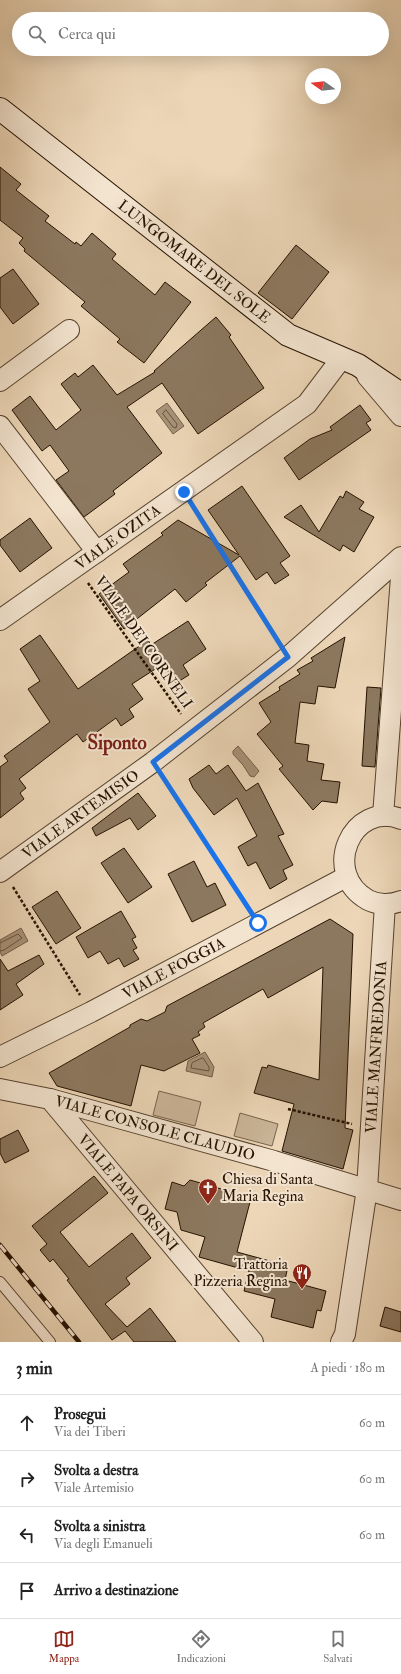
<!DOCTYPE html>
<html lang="it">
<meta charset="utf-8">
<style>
:root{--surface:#fff;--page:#f2f2f2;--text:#222;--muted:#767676;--line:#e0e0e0;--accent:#8f2418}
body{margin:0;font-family:"IM FELL Double Pica",serif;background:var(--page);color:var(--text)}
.compass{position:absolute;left:305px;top:68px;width:36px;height:36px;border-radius:50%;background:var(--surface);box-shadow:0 4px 16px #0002;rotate:284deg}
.stop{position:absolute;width:12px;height:12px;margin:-9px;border:3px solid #1a73e8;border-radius:50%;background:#fff}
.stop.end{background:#1a73e8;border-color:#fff;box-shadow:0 1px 4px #0008}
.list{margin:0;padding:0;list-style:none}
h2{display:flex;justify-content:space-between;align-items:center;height:52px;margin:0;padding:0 16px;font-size:17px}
h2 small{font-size:13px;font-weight:400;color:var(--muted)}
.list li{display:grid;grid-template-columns:26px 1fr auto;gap:12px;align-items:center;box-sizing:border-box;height:56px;padding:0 16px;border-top:1px solid var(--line)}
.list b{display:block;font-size:15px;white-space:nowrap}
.list p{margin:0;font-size:13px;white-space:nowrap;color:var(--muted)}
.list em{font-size:13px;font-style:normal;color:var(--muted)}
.icon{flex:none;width:22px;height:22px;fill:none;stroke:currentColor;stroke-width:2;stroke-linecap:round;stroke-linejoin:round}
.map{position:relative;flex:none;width:401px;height:1342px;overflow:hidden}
.search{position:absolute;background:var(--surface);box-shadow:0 4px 16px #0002;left:12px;right:12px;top:12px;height:44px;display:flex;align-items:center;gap:10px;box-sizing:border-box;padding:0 14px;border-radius:22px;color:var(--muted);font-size:15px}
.sheet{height:276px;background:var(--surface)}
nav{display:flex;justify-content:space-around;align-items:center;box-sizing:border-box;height:56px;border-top:1px solid var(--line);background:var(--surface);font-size:11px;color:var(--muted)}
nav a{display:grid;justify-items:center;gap:2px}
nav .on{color:var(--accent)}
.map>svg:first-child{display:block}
</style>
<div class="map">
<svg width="401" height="1342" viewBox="0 0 401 1342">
<rect width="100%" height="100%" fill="#ecd6b7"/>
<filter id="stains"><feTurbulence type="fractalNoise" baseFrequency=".005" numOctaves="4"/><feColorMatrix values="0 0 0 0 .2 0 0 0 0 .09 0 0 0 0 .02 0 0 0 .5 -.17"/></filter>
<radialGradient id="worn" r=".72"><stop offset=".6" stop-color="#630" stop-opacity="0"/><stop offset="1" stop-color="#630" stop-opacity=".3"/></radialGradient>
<g fill="#cab598" stroke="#78644c">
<polygon points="159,1091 201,1102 195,1126 153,1115"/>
<polygon points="240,1113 278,1124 272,1146 234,1136"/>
</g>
<g fill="#a89379" stroke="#745f49">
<polygon points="167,403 184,426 173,434 156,411"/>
<polygon points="238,746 259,771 254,777 250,776 243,765 233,754 233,751"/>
<polygon points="21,928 28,941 2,956 0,952 0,940"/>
<polygon points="205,1052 214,1067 212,1077 186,1071 188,1061"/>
</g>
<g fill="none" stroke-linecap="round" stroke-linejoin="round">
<g stroke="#66523c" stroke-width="1">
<polygon points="166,410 177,424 176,428 173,427 163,414"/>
<polyline points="0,943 18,934 22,938 4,950 0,951"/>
<polygon points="203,1058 209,1067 209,1071 191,1068 192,1063"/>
</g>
</g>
<g fill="#8c785f" stroke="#251200">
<polygon points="0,167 21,184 16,190 49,216 45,221 75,244 76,242 81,246 92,233 116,254 112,259 155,295 165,282 191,302 144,363 117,342 120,339 81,306 85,302 24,251 25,249 19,243 23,238 0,220"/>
<polygon points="296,245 329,272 292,319 258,293"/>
<polygon points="13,269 39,304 13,324 0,307 0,278"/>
<polygon points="216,317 231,335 229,337 264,388 198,434 162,383 127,407 162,453 113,491 115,494 84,517 56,480 69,471 50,445 42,451 12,410 30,396 56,430 81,410 61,384 75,373 78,377 93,365 117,395 155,372 154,371"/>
<polygon points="360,405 371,420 366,423 371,430 299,480 284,458 310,439 332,430 330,427"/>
<polygon points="242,486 290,556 280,563 289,575 275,584 267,572 256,580 240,556 205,583 207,585 186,602 175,589 124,629 99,594 129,572 123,564 163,535 161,533 178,520 239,555 208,510"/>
<polygon points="346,491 364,502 359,509 374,517 354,552 343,545 340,551 284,517 301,505 319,532 340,496 343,498"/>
<polygon points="30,518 52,548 20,572 0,545 0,540"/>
<polygon points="188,621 206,649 183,665 189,675 176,683 163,664 132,684 143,699 129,709 134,717 121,726 116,718 83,742 77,734 19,779 26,788 20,793 24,799 0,818 0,767 8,761 4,756 50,722 28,689 40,681 20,649 40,635 78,689 148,640 151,645"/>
<polygon points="345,637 335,688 318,686 315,704 300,702 295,743 309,745 307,761 324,764 321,780 340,782 337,803 322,801 313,810 279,769 283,766 257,734 271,722 259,703 280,690 279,687 300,674 297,670 313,661 311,658"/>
<polygon points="367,687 381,688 375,767 362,766"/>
<polygon points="209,765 216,774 228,765 246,791 258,783 284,834 278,836 293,865 283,870 287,879 270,889 256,862 248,866 238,847 257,836 237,798 214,815 193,788 189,779"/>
<polygon points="138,793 156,816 138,830 130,818 96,836 92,828"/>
<polygon points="124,848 152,887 128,903 101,863"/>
<polygon points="194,861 207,887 215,883 226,905 192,922 168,874"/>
<polygon points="57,891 81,928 56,944 32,907"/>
<polygon points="121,911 136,937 132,939 137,948 133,950 139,959 124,967 119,958 108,964 100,951 88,958 76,937"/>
<polygon points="330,919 353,934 345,1128 353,1130 343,1169 282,1151 294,1104 254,1093 262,1067 267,1068 268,1065 319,1080 323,967 268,998 263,989 203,1023 205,1027 198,1032 200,1035 192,1039 200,1053 164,1071 141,1065 131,1106 57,1086 49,1073 130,1027 130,1025 141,1019 147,1021 165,1012 167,1006"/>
<polygon points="39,955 44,964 16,984 23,995 0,1010 0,959 8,971"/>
<polygon points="18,1130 29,1151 5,1163 0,1153 0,1139"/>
<polygon points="94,1176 108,1193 60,1232 89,1267 132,1233 151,1258 126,1278 130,1284 105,1304 127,1327 150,1308 176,1342 134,1342 125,1331 112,1340 67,1280 69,1279 53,1259 50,1262 40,1250 47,1244 32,1226"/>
<polygon points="190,1180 232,1192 250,1202 237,1252 288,1266 285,1280 326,1291 321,1311 317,1310 313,1328 271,1317 275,1299 244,1291 249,1271 199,1257 205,1237 181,1230 177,1212 165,1209 172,1182 184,1186"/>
<polygon points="385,1307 401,1312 401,1332 380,1326"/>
</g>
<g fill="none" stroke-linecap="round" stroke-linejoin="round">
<g stroke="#57432e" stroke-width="12">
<polyline id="lane" points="0,1282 50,1342"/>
</g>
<g stroke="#57432e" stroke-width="22">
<g id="street">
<polyline points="367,376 401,416"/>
<polyline points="0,381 69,330"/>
<polyline points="0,426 97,552"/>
<path id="s1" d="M0,620L307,404L341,359"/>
<polyline points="383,816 401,577"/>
<path d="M401,819C352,800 320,873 368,900C378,905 391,905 401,901"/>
<path id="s2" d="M0,872L153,762L288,657L401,557"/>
<path id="s3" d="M0,1057L91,1012L346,877"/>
<path id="s4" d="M0,1089L50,1099L274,1161L401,1200"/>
<path id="s5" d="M50,1099L253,1342"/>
<path id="s6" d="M341,1342L345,1334L367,1189L385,904"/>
</g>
</g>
<g stroke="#251200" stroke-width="24">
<g id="secondary">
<path id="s7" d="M0,109L288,335L358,365L401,394"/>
</g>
</g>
<g stroke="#251200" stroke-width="2.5" stroke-dasharray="3 2" stroke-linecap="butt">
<polyline points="194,507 277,640"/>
<polyline points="88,583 181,714"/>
<polyline points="164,779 248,907"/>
<polyline points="13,887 80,995"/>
<polyline points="288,1109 352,1124"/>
</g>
<use href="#lane" stroke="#f3e4d0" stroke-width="10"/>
<use href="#street" stroke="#f3e4d0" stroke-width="20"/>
<use href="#secondary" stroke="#f3e4d0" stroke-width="22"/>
<g stroke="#251200" stroke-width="4.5">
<polyline id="rail" points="0,1245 79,1342"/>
</g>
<use href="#rail" stroke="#f3e4d0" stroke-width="3" stroke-dasharray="9" stroke-linecap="butt"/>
</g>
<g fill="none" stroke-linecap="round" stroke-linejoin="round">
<polyline stroke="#1a73e8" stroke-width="5" points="184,492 288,657 153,762 258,923"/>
</g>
<defs>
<g id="church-pin" transform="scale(1)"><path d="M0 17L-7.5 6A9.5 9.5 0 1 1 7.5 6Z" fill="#8f2418" stroke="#f3e4d0"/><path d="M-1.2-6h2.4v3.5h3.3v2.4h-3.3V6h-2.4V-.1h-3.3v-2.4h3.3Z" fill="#fff"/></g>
<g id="restaurant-pin" transform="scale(1)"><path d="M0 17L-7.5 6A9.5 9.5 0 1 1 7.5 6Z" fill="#8f2418" stroke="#f3e4d0"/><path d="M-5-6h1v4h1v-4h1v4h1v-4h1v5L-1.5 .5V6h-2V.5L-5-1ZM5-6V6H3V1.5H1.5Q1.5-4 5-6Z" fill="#fff"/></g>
</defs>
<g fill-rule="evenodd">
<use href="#church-pin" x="208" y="1188"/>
<use href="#restaurant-pin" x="302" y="1273"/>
</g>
<g text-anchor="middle" stroke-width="4" stroke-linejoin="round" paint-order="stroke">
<g font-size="15" fill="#251200" stroke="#f3e4d0">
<text dy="5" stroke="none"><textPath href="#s7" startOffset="247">LUNGOMARE DEL SOLE</textPath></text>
<text dy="5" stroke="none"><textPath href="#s1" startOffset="144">VIALE OZITA</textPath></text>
<text transform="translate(144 642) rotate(55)" y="5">VIALE DEI CORNELI</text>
<text dy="5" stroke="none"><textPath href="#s2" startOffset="99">VIALE ARTEMISIO</textPath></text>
<text dy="5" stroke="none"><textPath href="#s3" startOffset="195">VIALE FOGGIA</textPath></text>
<text dy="5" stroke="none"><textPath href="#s6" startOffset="298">VIALE MANFREDONIA</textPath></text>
<text dy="5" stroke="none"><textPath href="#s4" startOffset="160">VIALE CONSOLE CLAUDIO</textPath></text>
<text dy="5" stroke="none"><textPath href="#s5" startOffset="122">VIALE PAPA ORSINI</textPath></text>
</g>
<g font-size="15" fill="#251200" stroke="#f3e4d0" text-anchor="start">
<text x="222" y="1184">Chiesa di Santa<tspan x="222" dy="17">Maria Regina</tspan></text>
<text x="288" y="1269" text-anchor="end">Trattoria<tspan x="288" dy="17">Pizzeria Regina</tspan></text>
</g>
<g font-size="19" font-weight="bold" fill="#7a1f14" stroke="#f3e4d0">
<text x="117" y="749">Siponto</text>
</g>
</g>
<rect width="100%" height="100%" filter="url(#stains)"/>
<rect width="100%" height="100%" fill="url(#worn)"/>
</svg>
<svg class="compass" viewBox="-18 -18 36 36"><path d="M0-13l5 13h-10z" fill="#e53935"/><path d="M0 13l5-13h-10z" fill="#767676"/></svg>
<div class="stop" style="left:258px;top:923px"></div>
<div class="stop end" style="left:184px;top:492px"></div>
<div class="search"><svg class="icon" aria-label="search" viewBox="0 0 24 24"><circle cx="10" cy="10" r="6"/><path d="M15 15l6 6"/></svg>Cerca qui</div>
</div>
<section class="sheet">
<h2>3 min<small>A piedi · 180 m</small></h2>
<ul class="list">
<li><svg class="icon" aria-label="ahead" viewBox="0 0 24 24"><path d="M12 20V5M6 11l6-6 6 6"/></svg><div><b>Prosegui</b><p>Via dei Tiberi</p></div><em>60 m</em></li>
<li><svg class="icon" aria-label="right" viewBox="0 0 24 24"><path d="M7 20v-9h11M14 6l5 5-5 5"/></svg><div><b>Svolta a destra</b><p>Viale Artemisio</p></div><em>60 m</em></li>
<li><svg class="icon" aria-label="left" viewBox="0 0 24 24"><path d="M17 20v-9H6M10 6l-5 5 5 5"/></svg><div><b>Svolta a sinistra</b><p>Via degli Emanueli</p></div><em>60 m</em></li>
<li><svg class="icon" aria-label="arrive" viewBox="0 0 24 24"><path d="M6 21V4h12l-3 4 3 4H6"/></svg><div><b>Arrivo a destinazione</b></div></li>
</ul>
</section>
<nav>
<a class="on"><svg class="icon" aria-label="map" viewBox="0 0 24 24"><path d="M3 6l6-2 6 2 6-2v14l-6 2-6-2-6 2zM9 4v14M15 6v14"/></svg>Mappa</a>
<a><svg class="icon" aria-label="directions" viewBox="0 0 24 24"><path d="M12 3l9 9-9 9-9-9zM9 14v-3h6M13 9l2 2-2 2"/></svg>Indicazioni</a>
<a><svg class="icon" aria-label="saved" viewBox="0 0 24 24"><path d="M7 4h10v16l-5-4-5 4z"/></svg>Salvati</a>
</nav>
